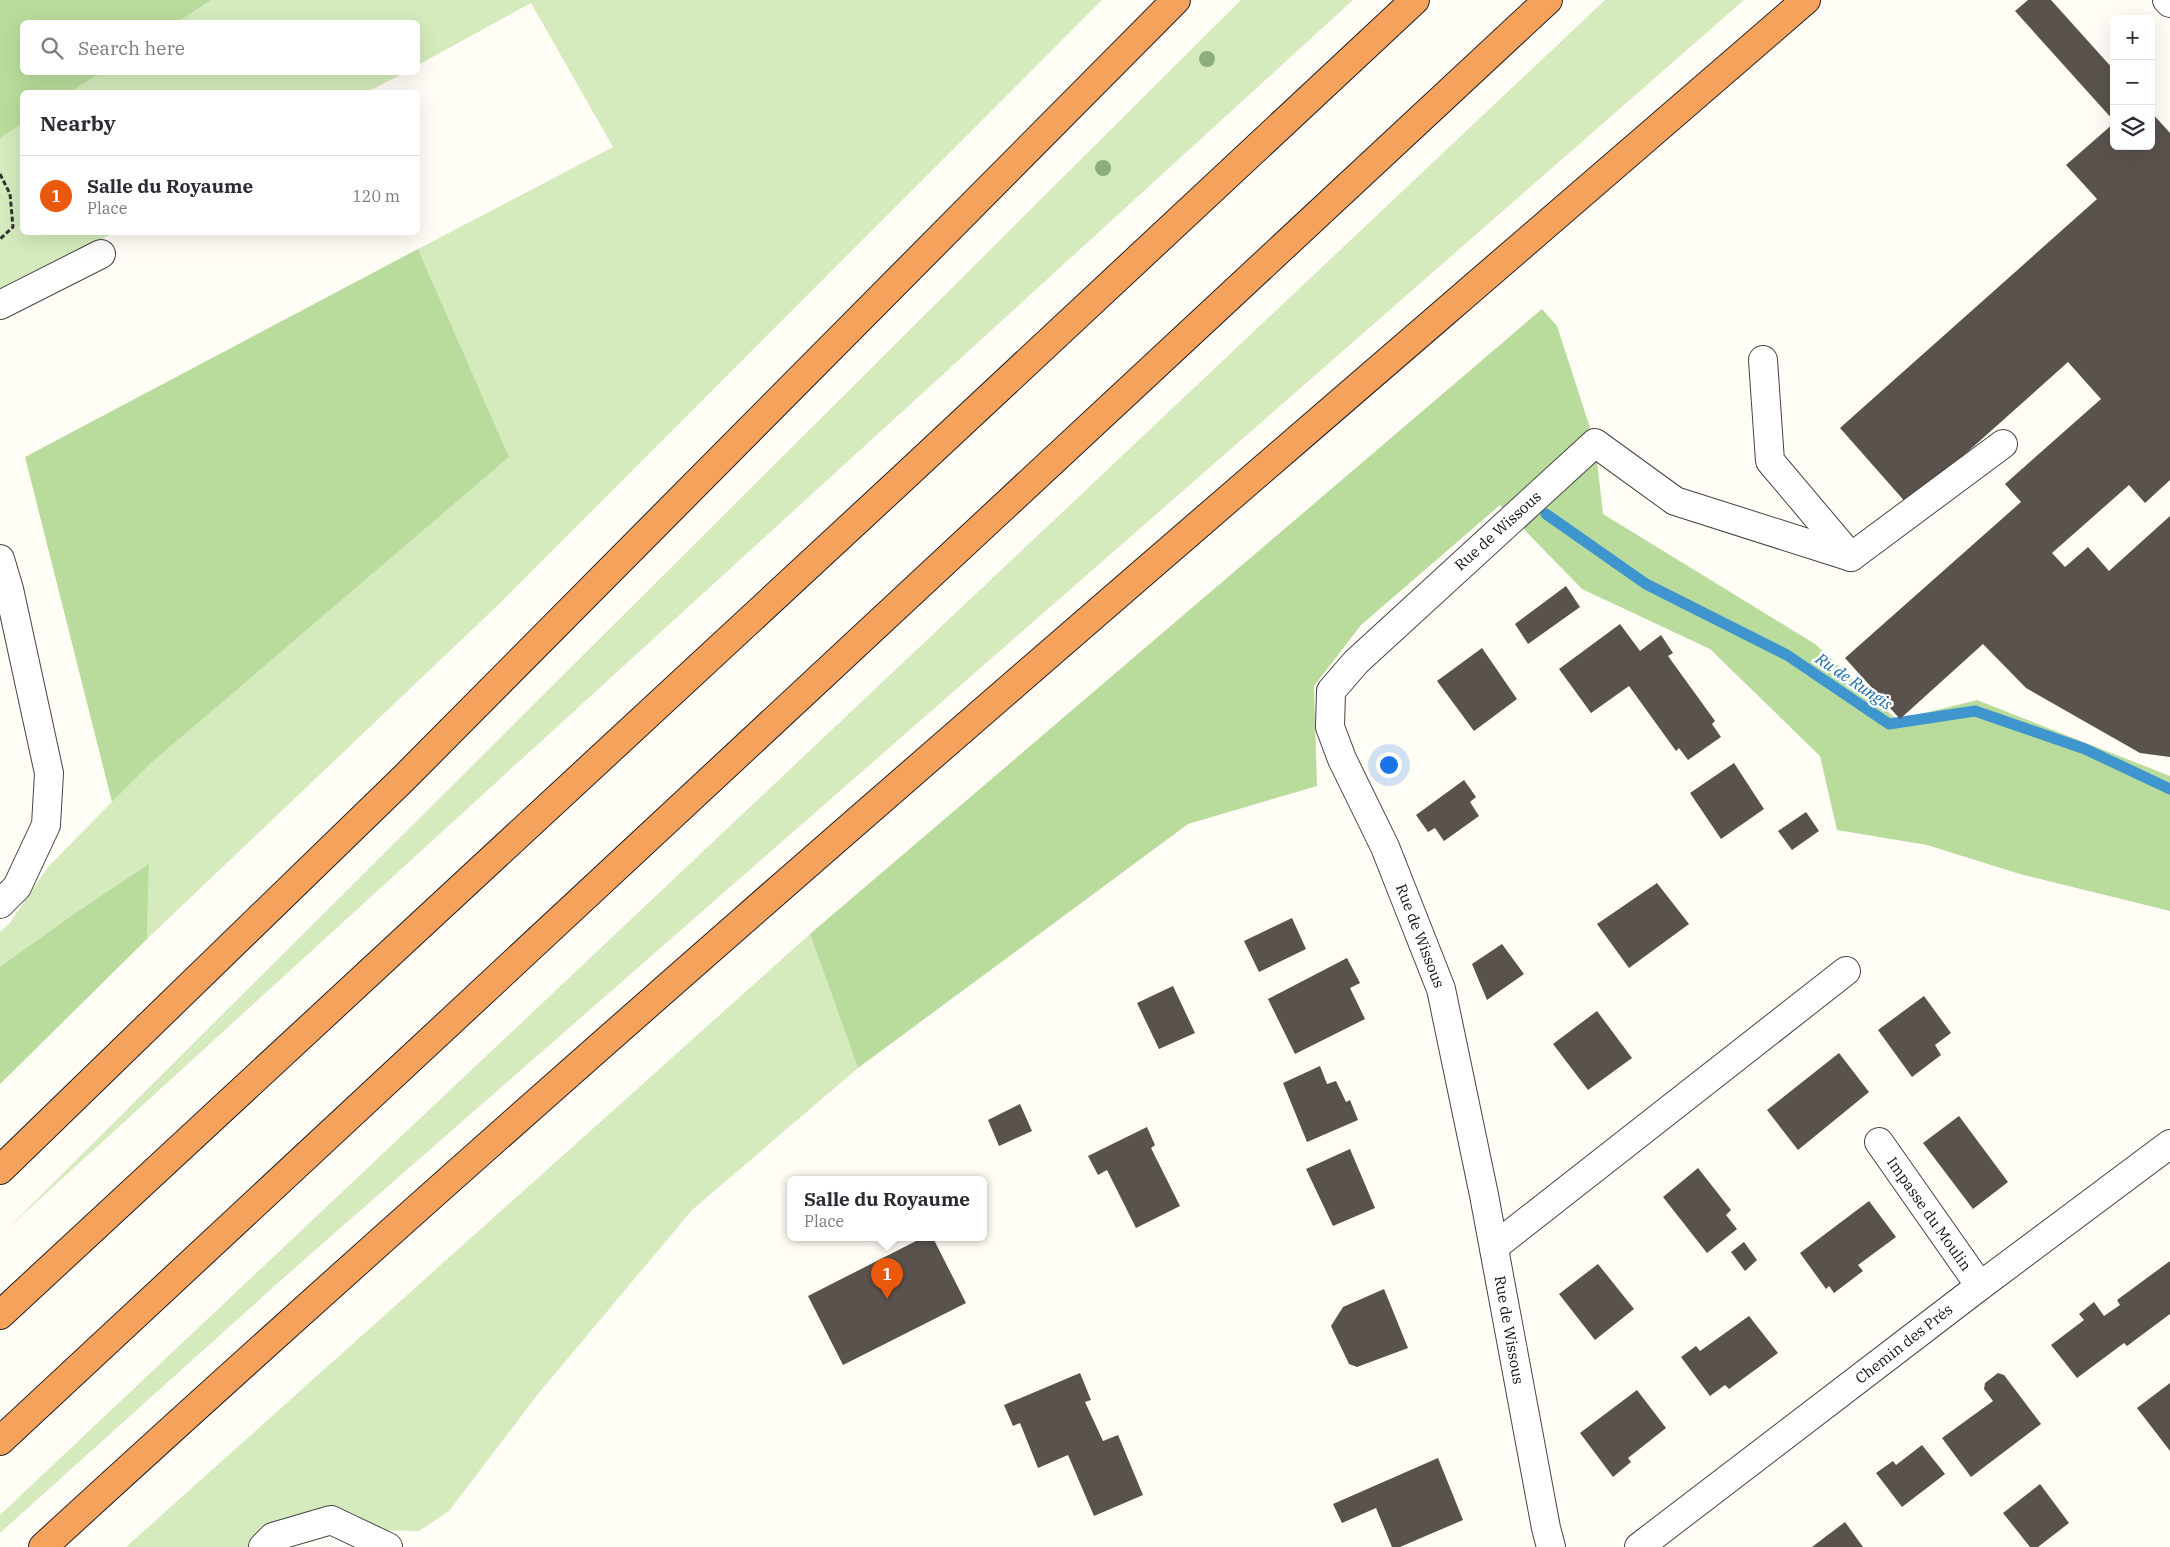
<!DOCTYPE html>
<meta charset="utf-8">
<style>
:root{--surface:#fff;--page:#f2f2f3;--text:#2b2b33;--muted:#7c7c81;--line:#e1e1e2;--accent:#ea580c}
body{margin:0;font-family:"IBM Plex Serif",serif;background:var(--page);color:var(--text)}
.controls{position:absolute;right:15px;top:15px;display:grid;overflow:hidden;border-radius:8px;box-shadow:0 5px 20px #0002}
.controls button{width:45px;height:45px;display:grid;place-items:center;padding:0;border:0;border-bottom:1px solid var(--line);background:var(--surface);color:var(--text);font:25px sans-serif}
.you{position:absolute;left:1388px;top:764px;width:18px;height:18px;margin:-12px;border:4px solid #fff;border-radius:50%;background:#1a73e8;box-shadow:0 0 0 8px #1a73e833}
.badge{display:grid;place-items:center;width:32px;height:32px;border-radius:50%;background:var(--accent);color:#fff;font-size:16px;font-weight:700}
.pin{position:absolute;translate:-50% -41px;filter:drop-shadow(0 1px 2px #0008)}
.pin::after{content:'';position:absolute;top:26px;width:18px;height:15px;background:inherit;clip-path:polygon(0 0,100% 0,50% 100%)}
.popup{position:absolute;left:787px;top:1176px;width:200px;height:65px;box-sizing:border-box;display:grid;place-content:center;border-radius:8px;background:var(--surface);filter:drop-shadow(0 1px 4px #0005);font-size:16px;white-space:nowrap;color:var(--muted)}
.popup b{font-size:19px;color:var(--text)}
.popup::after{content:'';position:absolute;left:50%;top:100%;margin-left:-10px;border:10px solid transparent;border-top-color:var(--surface)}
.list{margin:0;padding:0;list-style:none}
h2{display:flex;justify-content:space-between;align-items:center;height:65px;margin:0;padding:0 20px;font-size:21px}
h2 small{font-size:16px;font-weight:400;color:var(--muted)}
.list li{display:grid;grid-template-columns:32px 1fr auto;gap:15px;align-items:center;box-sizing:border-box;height:80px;padding:0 20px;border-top:1px solid var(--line)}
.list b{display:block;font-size:19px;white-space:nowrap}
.list p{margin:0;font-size:16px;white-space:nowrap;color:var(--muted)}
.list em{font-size:16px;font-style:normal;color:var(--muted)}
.icon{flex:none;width:28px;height:28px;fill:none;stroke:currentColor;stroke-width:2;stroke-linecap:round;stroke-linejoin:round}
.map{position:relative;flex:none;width:2170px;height:1547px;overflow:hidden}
.search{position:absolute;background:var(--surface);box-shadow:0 5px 20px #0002;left:20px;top:20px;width:400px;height:55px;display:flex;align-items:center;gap:12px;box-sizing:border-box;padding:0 18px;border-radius:8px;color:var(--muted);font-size:19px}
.panel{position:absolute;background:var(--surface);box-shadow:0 5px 20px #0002;left:20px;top:90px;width:400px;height:145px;border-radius:8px}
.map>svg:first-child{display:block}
</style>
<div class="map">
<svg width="2170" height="1547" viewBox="0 0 2170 1547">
<rect width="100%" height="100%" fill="#fffdf5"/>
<g fill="#d5ebbd">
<polygon points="0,0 1102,0 498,605 147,939 149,865 0,968 0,932 9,924 48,867 151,762 509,457 418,249 613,147 531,3 418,65 418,22 22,22 22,72 404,73 367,92 22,92 22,232 113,233 0,294"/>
<polygon points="1241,0 1353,0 7,1229"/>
<polygon points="1605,0 1744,0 298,1265 0,1533 0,1515"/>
<polygon points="810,934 858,1068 692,1210 538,1394 449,1511 419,1531 279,1529 249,1547 126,1547"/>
</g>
<g fill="#b9dc9c">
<polygon points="0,0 211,0 177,22 22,22 22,72 100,73 70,92 22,92 22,123 0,138"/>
<polygon points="418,249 509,457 152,762 112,802 25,457"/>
<polygon points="1542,309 1557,326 1595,443 1603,514 1815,644 1897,720 1977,700 2170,776 2170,911 2020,874 1927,845 1837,830 1820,756 1710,649 1582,589 1500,505 1361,625 1314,686 1317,786 1188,824 858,1068 810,934"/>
<polygon points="149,864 147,939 0,1084 0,967 83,908"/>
</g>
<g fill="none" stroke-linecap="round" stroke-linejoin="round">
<polyline stroke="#3f96cf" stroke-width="11" points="1546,514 1646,584 1787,655 1889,724 1975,711 2085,749 2170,789"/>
</g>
<g fill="#5a524d">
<polygon points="2028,0 2051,0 2114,70 2114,121 2015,11"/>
<polygon points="2151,112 2170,133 2170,480 2145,503 2129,485 2052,553 2065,567 2088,547 2109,571 2170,516 2170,757 2140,753 2026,688 1983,644 1900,719 1845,658 2021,502 2005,484 2101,399 2068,362 1908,505 1840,428 2097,199 2066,165 2114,123 2114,146 2151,146"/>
<polygon points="1566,586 1580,607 1528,644 1515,624"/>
<polygon points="1620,624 1640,651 1661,635 1673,653 1668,656 1715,721 1712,724 1721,737 1688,760 1679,748 1676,751 1629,686 1591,713 1559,669"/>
<polygon points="1482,648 1517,699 1474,731 1437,681"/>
<polygon points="1734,763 1764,809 1721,839 1690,793"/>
<polygon points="1464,780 1476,797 1470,802 1479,816 1444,841 1435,828 1428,832 1416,815"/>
<polygon points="1806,812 1819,831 1792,850 1778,831"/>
<polygon points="1657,883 1689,924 1629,968 1597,924"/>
<polygon points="1292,918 1306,949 1259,972 1244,941"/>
<polygon points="1502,944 1524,974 1487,1000 1472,964"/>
<polygon points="1347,958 1360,983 1350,988 1365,1019 1295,1054 1268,999"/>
<polygon points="1173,986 1195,1033 1159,1049 1137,1003"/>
<polygon points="1924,996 1951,1033 1935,1045 1941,1055 1912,1077 1878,1030"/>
<polygon points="1597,1011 1632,1058 1588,1090 1553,1044"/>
<polygon points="1839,1053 1869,1092 1798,1150 1767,1110"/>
<polygon points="1320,1066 1327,1084 1336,1081 1346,1102 1350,1100 1358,1120 1307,1142 1283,1083"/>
<polygon points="1020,1104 1032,1131 999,1146 988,1120"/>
<polygon points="1959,1116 2008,1182 1973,1209 1923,1143"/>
<polygon points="1147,1127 1155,1145 1151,1148 1180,1206 1136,1228 1107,1170 1098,1175 1088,1156"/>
<polygon points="1350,1149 1375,1208 1333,1226 1306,1169"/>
<polygon points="1698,1168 1731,1210 1726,1215 1737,1229 1707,1253 1663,1197"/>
<polygon points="1869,1201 1896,1237 1858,1265 1863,1271 1834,1293 1829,1286 1826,1289 1800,1253"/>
<polygon points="922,1238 933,1238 966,1303 843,1365 808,1296"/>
<polygon points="1744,1242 1757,1260 1745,1271 1731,1252"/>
<polygon points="2170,1261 2170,1314 2127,1346 2124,1343 2077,1378 2051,1345 2084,1320 2079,1314 2094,1302 2104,1316 2120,1305 2117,1300"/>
<polygon points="1598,1264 1634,1309 1595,1340 1559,1294"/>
<polygon points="1384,1289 1408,1348 1357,1367 1349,1364 1331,1326 1343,1307"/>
<polygon points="1749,1316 1778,1353 1729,1389 1725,1385 1710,1396 1681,1357 1696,1346 1700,1351"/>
<polygon points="1080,1373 1091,1400 1085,1402 1103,1441 1118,1435 1143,1495 1094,1516 1068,1455 1038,1468 1020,1423 1013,1426 1004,1405"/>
<polygon points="1998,1373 2004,1375 2041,1424 1971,1477 1942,1438 1993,1401 1984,1389 1985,1383"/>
<polygon points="2170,1383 2170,1451 2137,1408"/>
<polygon points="1637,1390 1666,1428 1628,1458 1631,1462 1613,1477 1580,1433"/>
<polygon points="1922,1445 1945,1474 1902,1507 1876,1473 1893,1461 1896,1465"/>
<polygon points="1438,1458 1463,1520 1400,1547 1392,1547 1376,1508 1342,1523 1333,1504"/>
<polygon points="2040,1484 2069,1523 2038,1547 2030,1547 2003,1513"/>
<polygon points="1845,1522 1863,1547 1812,1547"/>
</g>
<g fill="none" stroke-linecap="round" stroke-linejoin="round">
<g stroke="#444" stroke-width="30">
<g id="minor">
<polyline points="2167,0 2170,3"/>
<polyline points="0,305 101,254"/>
<polyline points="1763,360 1770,461 1851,557"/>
<polyline points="0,559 9,589 49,773 46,825 17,887 0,904"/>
<polyline points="1879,1142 1980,1286"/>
<polyline points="1494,1247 1846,971"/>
<polyline points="263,1547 273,1537 331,1520 388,1547"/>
<polyline points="1551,1547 1546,1528 1484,1195 1441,989 1385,847 1342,759 1330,727 1331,691 1356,662 1595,443 1675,501 1851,557 2003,444"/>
<polyline points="1639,1547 1980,1286 2170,1144"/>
</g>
</g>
<g stroke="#222" stroke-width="30">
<g id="highway">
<polyline points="0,1170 404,778 1176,0"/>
<polyline points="0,1315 903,478 1415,0"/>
<polyline points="0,1441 1548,0"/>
<path d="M43,1547C619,1018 1215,512 1806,0"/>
</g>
</g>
<polyline stroke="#333" stroke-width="3" stroke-dasharray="5 2.5" stroke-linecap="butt" points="0,174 10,194 13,227 0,239"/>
<use href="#minor" stroke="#fff" stroke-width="28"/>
<use href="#highway" stroke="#f5a25d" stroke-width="28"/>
</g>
<g fill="#8dad7f">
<circle cx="1207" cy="59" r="8"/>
<circle cx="1103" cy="168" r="8"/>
</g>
<g text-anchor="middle" stroke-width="5" stroke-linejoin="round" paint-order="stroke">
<g font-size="15" fill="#111" stroke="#fff">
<text transform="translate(1498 531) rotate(-42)" y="5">Rue de Wissous</text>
<text transform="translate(1420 936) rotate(69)" y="5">Rue de Wissous</text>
<text transform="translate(1929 1214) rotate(55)" y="5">Impasse du Moulin</text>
<text transform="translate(1509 1330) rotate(80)" y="5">Rue de Wissous</text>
<text transform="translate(1904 1344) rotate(-38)" y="5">Chemin des Prés</text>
</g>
<g font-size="16" font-style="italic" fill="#1768a6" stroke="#fff">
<text transform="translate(1854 681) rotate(34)" y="6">Ru de Rungis</text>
</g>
</g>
</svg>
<div class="controls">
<button>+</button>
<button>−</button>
<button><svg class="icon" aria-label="layers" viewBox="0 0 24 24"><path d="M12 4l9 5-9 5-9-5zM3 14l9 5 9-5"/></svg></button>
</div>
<div class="you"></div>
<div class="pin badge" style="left:887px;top:1299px">1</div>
<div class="popup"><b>Salle du Royaume</b>Place</div>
<div class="search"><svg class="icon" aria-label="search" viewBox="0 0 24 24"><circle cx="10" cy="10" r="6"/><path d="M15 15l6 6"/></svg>Search here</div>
<section class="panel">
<h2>Nearby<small></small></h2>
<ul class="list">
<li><span class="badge">1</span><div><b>Salle du Royaume</b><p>Place</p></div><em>120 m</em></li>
</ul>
</section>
</div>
